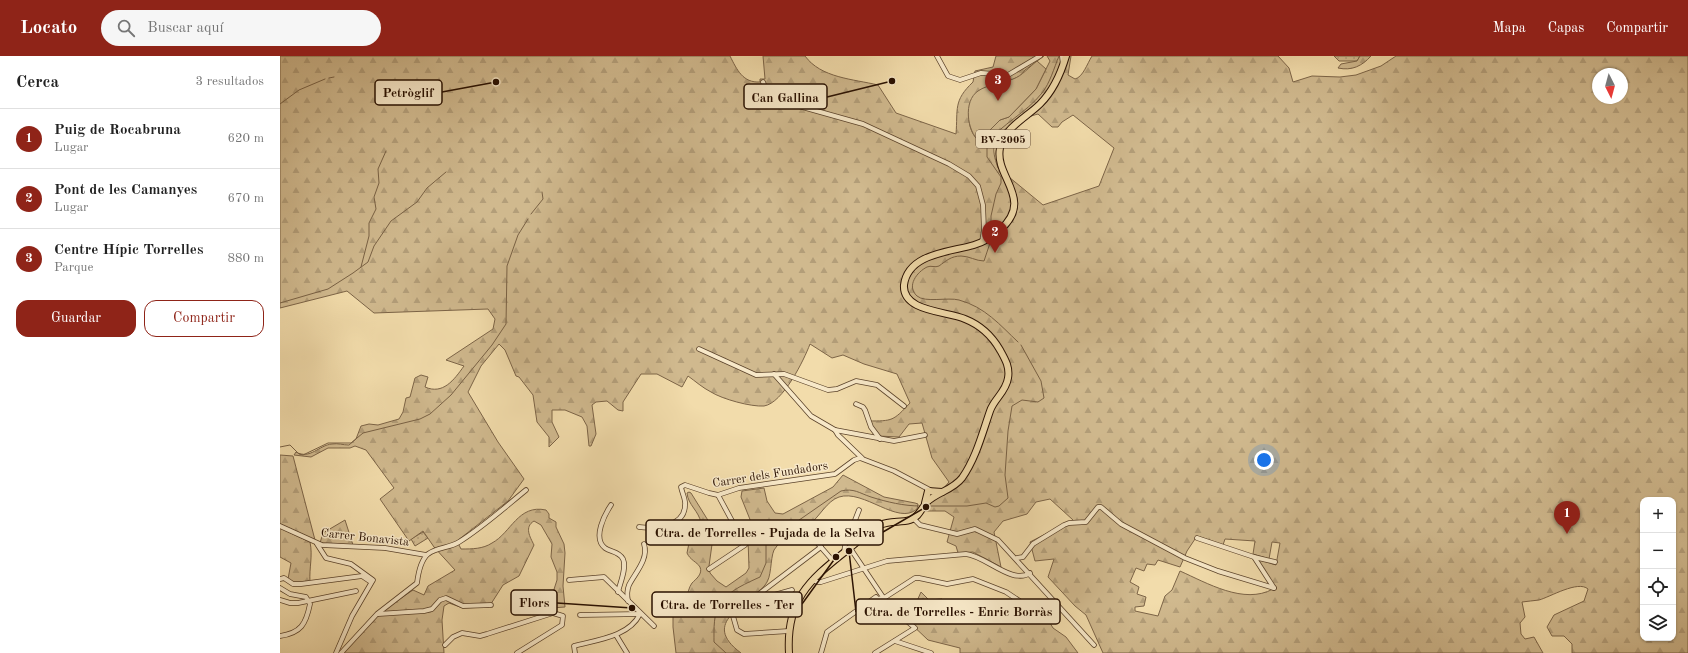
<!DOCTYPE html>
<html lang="es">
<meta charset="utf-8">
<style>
:root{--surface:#fff;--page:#f6f6f6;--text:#222;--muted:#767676;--line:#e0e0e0;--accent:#8f2418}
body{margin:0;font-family:"Old Standard TT",serif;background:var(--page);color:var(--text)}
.controls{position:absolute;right:12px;bottom:12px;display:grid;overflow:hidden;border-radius:8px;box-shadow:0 1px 3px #0004}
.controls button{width:36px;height:36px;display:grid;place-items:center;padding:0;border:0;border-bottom:1px solid var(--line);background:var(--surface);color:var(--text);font:20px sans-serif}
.compass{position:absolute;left:1312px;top:12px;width:36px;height:36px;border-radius:50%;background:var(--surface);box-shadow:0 1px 3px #0004;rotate:174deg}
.you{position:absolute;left:984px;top:404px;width:14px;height:14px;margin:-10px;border:3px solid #fff;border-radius:50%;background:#1a73e8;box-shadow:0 0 0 6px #1a73e833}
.badge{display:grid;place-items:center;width:26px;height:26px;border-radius:50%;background:var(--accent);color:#fff;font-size:13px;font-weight:700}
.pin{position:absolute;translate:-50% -33px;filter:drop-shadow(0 1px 2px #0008)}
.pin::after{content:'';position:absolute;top:21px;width:14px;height:12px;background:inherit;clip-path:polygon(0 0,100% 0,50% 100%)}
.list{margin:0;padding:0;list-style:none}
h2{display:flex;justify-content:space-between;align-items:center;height:52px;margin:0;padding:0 16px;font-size:17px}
h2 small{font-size:13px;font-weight:400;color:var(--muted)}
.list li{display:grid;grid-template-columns:26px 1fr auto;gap:12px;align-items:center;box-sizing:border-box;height:60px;padding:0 16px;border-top:1px solid var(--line)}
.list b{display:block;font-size:15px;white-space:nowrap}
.list p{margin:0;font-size:13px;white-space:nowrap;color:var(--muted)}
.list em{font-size:13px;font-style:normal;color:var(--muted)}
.actions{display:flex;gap:8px;padding:12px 16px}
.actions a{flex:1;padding:9px 0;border:1px solid var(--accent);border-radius:12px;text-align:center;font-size:14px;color:var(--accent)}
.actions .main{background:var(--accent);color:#fff}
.icon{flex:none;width:22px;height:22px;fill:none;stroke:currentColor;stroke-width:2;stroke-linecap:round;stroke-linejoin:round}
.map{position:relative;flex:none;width:1408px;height:597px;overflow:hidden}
header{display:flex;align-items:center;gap:24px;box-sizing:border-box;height:56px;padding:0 20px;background:var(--accent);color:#fff}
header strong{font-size:19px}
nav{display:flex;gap:22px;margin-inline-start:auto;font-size:14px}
.search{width:280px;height:36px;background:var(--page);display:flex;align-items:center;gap:10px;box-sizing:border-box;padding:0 14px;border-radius:22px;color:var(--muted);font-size:15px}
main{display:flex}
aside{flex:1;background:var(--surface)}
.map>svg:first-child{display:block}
</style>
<header>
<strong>Locato</strong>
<div class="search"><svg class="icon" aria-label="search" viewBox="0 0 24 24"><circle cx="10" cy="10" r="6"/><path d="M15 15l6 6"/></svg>Buscar aquí</div>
<nav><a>Mapa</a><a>Capas</a><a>Compartir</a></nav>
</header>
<main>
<aside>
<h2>Cerca<small>3 resultados</small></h2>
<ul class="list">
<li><span class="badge">1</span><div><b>Puig de Rocabruna</b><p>Lugar</p></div><em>620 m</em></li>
<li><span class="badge">2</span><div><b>Pont de les Camanyes</b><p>Lugar</p></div><em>670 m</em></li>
<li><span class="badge">3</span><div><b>Centre Hípic Torrelles</b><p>Parque</p></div><em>880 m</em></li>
</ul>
<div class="actions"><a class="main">Guardar</a><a>Compartir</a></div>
</aside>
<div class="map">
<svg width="1408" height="597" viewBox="0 0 1408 597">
<defs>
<pattern id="grass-dots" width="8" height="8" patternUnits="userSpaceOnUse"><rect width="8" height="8" fill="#d0b98e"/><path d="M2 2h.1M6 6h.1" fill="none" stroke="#b39e79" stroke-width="1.8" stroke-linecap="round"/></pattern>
<pattern id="forest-firs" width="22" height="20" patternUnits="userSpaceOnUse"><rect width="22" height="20" fill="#d0b98e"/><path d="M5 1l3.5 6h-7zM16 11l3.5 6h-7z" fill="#b39e79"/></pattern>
</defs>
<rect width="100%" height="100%" fill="#f2dcab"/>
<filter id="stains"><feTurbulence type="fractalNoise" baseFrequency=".005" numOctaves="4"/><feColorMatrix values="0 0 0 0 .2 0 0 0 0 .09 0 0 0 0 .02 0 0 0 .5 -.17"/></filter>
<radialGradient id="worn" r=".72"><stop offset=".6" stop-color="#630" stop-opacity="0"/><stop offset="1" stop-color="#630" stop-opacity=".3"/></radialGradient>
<g fill="url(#grass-dots)" stroke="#7c6447">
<polygon points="1054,0 1080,0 1077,5 1059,5"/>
<polygon points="143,476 148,482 135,490 131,483"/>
</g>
<g fill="url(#forest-firs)" stroke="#7c6447" fill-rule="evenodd">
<path d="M0,0H450C457,14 463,27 480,26V23H485L483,0H525C541,22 573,23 598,29L616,57L676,78C678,53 673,45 693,26L695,15L713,11L716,0H764L745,14L740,20L692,43C687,56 687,75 699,85L720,64L729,61L756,33L770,5L767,0H791L788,19L795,23C803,21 807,8 812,0H998L1009,12L1013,26L1032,20L1060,21L1076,19L1101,10L1116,0H1408V597H1292V588L1284,580H1272L1267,571L1274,559L1304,545L1308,533C1298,524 1270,541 1259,544C1253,545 1248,545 1242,546L1245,561L1240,567L1241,578L1245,583L1254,581L1263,597H823L806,559L795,550L768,521L774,503L755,505L750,486L793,464L770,443L756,446L747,458L723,465L714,476L721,511L693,496L678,497L676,490L667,486L674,461L665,455H644L669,426L652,402L642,367L629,368L619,381L598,380L588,365C613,365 613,365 630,347L617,318L584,308L563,299L552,302L530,288C524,304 503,347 484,350C471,351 442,343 431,336C423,332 415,325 408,320L402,331L377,318H361L343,346V355L338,354L327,345L316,346L312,349L316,378L311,390H309L307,370L302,361L285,354H272V366L279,381L269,391V381L257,366L253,339L239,321L236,320L225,294L219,288L201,310L188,336L218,386L244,423L228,445L177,485L181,493C192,493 203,493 212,487C231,477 238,448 266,454L269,458V462L276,466V471L284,488L285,497L283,530L285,551L271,552L269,549L277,524V516L271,501L272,488L261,469L254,465C244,471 250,481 254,489L239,520L223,529L209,551L183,552L169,547L164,550L162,564L164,597H62L103,554L133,534L144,539L148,530L175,514L154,491L143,475L129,485L100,443L114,432L86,394L75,390L70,392H48L31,401L14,399L16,396C30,404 39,389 52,388C58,387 63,389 69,389L76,383L81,370L89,368L98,369L119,363L123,356L126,342L130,341L135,322L141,319L148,321L145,331C163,339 174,324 184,310L166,304L213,273L215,263L208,253L94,257L67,235L0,252ZM1318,18H1342V42H1318ZM758,58L772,71H778L782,66L793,59L834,92L819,130L763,149L718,112C716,106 713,98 714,90C717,72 743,62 758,58ZM1363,444H1393V582H1363ZM917,480L943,489L945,483L975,485L973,498L989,503L992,486L1000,487L996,509L977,503L993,533C964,549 927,527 900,515L892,534L885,540L878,560L855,555V551L864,550L866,541L857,538L859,531L850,526L856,512L864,515L867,508L875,509L878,504L900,511L907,495Z"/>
<path d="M1080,0H1091C1082,10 1072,15 1058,12L1061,8L1077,5Z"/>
<polygon points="0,399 13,400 35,484 0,468"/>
<path d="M563,419L604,441L635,447L638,448L637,453C618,470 584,433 559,441C547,445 540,460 530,468C519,477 501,482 494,494C490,503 492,522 485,529C468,550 419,566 461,597H396L393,571V546L406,542C408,537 409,531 412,527C416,523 423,518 420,511C417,506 410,504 407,497L409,487L421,467C419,455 408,449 407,437L409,436L411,437L434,474L429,510L430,517L437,525L446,531L466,517L469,512L468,483L473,471L461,441L462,435L484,432L487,445L495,457L503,458L553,431Z"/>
<polygon points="65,464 73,489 40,487 43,477"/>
<path d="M0,472L30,486C33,500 29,512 30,526L15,527L8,523L11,507L0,501Z"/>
<polygon points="641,536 649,544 662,543 668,555 675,555 685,544 710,549 728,550 733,543 744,551 742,556 755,561 763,555 773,572 786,581 798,597 680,597 680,592 648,584 628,565"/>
</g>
<path fill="#d0b98e" stroke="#7c6447" d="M757,5L766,13L756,33L729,61L720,64L699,85C687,75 683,45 698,35C708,28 722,28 733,23C742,20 749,11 757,5Z"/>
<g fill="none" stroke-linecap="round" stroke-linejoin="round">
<g stroke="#796144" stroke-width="1">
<polyline points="49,22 54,21"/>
<polyline points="0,48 19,34 45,23"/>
<polyline points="251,158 263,143 262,136"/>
<path d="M711,178V160L716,138L721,127V121L707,101V87C722,68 746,57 762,37C770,27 774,12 779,0"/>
<path d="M711,184L704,205C696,205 689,200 681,200C671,200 666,205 659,210C655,212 651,209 647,211C637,216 626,230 637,240C645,247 668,241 679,244C705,251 720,269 738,286"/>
<polyline points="81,211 89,180 89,167 96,153 94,141 99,127 98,113 106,95"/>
<polyline points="0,247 48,233 73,217 88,206 94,190 111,165 137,146 147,132 166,116"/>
<polyline points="0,391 10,389 19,398 23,399 48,387 71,387 83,377 140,363 150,358 171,339 212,289 226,268 227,210 238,179 248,163"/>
<polyline points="648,450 687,450 706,447 715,451 719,450 728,442 725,419 728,375 732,350 742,344 758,346 764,342 761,325 741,289"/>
<path d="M446,597L434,586C434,574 433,556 441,546C450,534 467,527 480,521L486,507V487L561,435C574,432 579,437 591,441C607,446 624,450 640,450"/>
</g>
<g stroke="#5b432b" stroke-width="5.5">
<g id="minor">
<polyline points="657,0 668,20 680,24 701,17 728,19 760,0"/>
<polyline points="782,0 783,10"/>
<polyline points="483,26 487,36 494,43 583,68 669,108 689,120 698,130 703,149 704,174 702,186"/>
<polyline points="419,293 476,319 504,318 548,334 557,333 576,325 597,329 624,350"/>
<polyline points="494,318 531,360 555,374 558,379 582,402"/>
<polyline points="576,348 583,351 585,354 591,371 600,383"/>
<polyline points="555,374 614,385 645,379"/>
<path d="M331,449C325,458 312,482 325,492C330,496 339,495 343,503C347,512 340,527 338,536"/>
<polyline points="633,462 640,469 677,478 695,473 718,484 814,589"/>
<polyline points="0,470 42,489 105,492 146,499"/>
<path d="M359,471C375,473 405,471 405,449C406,444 402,437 401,431L405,429L429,437L438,439L459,432L555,418L574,404L580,402L614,415L650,434"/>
<polyline points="526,474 553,505"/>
<polyline points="917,482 974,501 994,532"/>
<polyline points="37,488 46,502 71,508 93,524 72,560 56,597"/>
<polyline points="570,492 609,550 635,572 595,597"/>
<polyline points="564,496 565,490 579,454"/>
<polyline points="974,501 995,506"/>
<polyline points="737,502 743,501 753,488 784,469 789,467 806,466 818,451 821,451 841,468 905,502 938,515 994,532"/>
<polyline points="429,513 465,489 438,439"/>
<polyline points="0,523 4,522 13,528 21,528 82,520 91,526"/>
<polyline points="289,524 324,521 374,570"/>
<path d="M532,524L537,526H541L607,505L686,498C706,500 732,529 750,517"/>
<path d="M0,532L10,538L26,541L30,548C26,568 21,577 0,580"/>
<polyline points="595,543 604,542 635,522 639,522 667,528 693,523 726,536 747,550"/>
<polyline points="0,544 10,547 18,547 76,535"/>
<path d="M348,545C347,540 347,534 349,529C355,517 369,503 364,488"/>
<polyline points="472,545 512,534"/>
<polyline points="98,558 144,555 152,553 160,544 166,542 183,550 211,549"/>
<polyline points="300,559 360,558"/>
<polyline points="509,575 464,578 457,574 453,560 458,554 541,491"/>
<polyline points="336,579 347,597"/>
<polyline points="615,585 651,597"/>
<polyline points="165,589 173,581 182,577 200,580 207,578 273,557 283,560 282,569 237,597"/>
<path d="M61,597L97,558L137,527C138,519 141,504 148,498C157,491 170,492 179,486C203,471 224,452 246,434"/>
<path d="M295,597L294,590C316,584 349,581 360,558"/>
<polyline points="541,597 547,576 596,541"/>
</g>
</g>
<g stroke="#291000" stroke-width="8">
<g id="primary">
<polyline points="645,447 648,435 662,436"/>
<path d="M509,597C506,545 528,525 566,495C577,486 588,476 600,469C610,464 620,467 630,464C639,461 641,453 647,446C657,436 673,434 682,422C696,402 702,378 710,355C714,343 726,336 728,322C730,311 725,303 720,294C712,280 700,269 685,263C667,255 622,256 624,229C628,197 671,196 694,189C704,186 712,181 720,174C755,143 714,121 720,92C724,72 747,61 760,48C773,35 781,17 786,0"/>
</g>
</g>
<use href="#minor" stroke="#f7e8c8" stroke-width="4"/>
<use href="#primary" stroke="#f2dcab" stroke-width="6"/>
</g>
<g text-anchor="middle" stroke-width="3" stroke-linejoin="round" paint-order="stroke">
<rect fill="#f7e8c8" stroke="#67513c" stroke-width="1" x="696" y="74" width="54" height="18" rx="3"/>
<g font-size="11" font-weight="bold" fill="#291000">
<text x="723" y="87">BV-2005</text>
</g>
<g font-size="12" fill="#291000" stroke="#f7e8c8">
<text transform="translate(490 418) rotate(-9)" y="4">Carrer dels Fundadors</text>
<text transform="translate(85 481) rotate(6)" y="4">Carrer Bonavista</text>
</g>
</g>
<path fill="none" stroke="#291000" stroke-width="1.5" d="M216 26L162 36M612 25L547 41M646 451L603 476M352 552L277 547M556 501L522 548M569 495L576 556"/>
<g fill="#291000" stroke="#f7e8c8" stroke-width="1.5">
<circle cx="216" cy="26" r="4"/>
<circle cx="612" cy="25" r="4"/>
<circle cx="646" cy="451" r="4"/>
<circle cx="352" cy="552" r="4"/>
<circle cx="556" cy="501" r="4"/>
<circle cx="569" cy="495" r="4"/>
</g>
<g fill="#f7e8c8" stroke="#291000" stroke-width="1.5">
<rect x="95" y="24" width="67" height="25" rx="4"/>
<rect x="464" y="28" width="83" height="25" rx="4"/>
<rect x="366" y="464" width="237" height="25" rx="4"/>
<rect x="231" y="534" width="46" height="25" rx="4"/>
<rect x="372" y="536" width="150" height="25" rx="4"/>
<rect x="576" y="543" width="204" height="25" rx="4"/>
</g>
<g font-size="13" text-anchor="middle" font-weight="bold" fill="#291000">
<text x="128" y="41">Petròglif</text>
<text x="505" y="46">Can Gallina</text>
<text x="485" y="481">Ctra. de Torrelles - Pujada de la Selva</text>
<text x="254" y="551">Flors</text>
<text x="447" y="553">Ctra. de Torrelles - Ter</text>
<text x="678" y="560">Ctra. de Torrelles - Enric Borràs</text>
</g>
<rect width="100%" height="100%" filter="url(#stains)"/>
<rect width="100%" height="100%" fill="url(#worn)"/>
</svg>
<div class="controls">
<button>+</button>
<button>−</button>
<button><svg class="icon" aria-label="locate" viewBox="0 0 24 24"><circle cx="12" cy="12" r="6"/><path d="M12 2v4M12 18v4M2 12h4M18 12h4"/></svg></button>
<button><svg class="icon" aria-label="layers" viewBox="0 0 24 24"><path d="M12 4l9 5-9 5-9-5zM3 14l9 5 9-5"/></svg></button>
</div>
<svg class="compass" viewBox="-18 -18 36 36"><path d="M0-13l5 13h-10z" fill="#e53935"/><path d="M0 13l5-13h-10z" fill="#767676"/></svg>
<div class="you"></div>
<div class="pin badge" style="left:1287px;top:478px">1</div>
<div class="pin badge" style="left:715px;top:197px">2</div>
<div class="pin badge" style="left:718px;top:45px">3</div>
</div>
</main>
